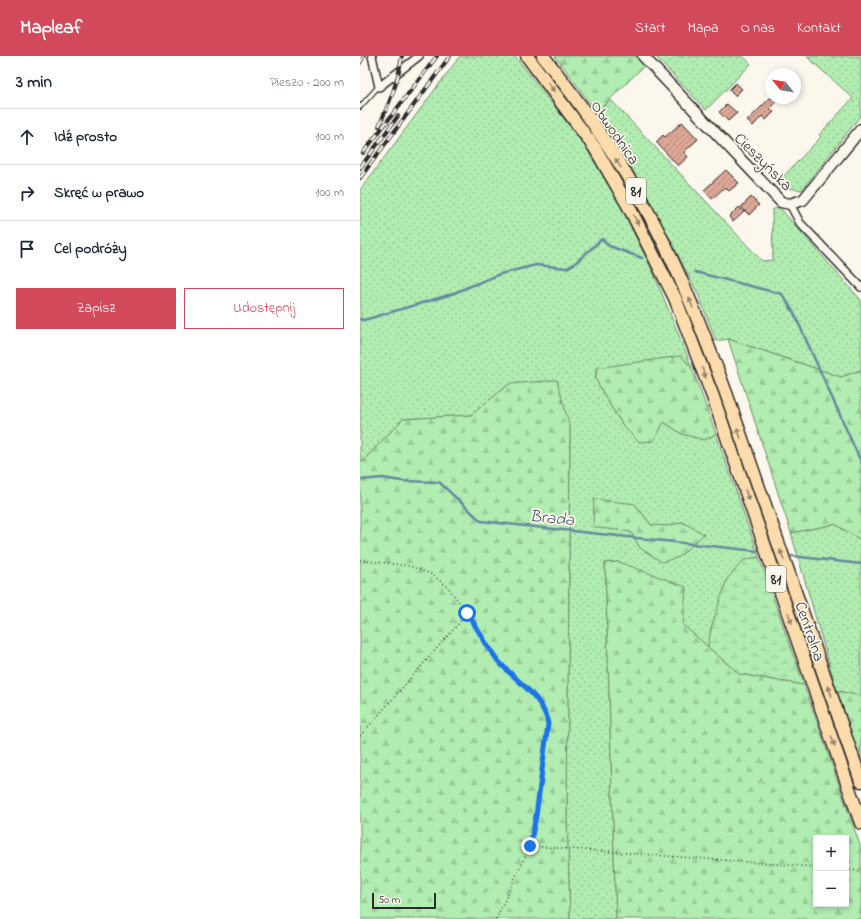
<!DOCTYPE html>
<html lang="pl">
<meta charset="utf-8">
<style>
:root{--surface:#fff;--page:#f6f6f7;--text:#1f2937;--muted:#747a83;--line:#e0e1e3;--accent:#d1495b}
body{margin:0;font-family:"Indie Flower",sans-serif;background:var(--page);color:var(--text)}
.controls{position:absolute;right:12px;bottom:12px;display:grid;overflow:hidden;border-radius:0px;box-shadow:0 2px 6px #0003}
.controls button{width:36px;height:36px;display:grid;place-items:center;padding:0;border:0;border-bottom:1px solid var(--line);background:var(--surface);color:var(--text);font:20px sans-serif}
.compass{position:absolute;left:405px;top:12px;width:36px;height:36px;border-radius:50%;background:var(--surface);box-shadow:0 2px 6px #0003;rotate:300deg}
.scale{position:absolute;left:12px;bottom:10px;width:64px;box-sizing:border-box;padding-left:4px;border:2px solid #2b2b2b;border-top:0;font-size:11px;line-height:14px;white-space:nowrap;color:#2b2b2b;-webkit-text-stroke:3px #fbf7ec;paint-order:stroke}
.stop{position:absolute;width:12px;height:12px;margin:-9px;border:3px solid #1a73e8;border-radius:50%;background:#fff}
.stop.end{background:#1a73e8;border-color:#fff;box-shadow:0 1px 4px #0008}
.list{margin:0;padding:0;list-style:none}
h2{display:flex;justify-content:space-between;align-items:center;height:52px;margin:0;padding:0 16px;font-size:17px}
h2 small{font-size:13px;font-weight:400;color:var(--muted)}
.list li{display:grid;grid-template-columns:26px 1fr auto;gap:12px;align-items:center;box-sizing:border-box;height:56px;padding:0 16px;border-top:1px solid var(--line)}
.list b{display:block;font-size:15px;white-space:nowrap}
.list em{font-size:13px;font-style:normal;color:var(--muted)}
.actions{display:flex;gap:8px;padding:12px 16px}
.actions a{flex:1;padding:9px 0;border:1px solid var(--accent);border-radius:0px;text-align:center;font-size:14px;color:var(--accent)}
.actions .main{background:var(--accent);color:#fff}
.icon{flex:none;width:22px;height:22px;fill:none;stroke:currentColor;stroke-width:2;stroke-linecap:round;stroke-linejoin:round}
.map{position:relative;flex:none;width:501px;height:863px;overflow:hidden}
header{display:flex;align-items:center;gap:24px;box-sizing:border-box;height:56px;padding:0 20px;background:var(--accent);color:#fff}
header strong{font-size:19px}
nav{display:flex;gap:22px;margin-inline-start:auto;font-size:14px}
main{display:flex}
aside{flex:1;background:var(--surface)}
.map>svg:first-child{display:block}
</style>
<header>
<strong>Mapleaf</strong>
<nav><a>Start</a><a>Mapa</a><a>O nas</a><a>Kontakt</a></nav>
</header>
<main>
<aside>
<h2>3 min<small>Pieszo · 200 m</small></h2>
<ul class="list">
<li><svg class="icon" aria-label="ahead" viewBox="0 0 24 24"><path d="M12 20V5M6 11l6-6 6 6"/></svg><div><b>Idź prosto</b></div><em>100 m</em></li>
<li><svg class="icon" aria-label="right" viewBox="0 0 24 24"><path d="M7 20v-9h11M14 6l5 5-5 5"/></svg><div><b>Skręć w prawo</b></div><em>100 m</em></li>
<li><svg class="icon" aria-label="arrive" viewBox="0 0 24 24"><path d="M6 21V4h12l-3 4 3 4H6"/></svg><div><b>Cel podróży</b></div></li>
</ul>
<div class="actions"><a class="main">Zapisz</a><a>Udostępnij</a></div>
</aside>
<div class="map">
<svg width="501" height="863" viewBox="0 0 501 863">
<defs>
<pattern id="grass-dots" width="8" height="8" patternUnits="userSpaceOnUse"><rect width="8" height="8" fill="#b1ecb1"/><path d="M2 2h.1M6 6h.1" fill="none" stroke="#98cb98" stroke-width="1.8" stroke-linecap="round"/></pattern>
<pattern id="forest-firs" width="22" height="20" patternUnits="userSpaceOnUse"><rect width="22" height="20" fill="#b1ecb1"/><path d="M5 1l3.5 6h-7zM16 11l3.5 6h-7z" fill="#98cb98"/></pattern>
<pattern id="wetland-marsh" width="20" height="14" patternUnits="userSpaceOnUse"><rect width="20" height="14" fill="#b1ecb1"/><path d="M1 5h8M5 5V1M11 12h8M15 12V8" fill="none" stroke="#98cb98"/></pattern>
<pattern id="building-hatch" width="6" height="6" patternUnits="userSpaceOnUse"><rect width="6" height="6" fill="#dea796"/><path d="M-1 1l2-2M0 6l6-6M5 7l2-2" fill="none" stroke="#b4887b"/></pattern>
</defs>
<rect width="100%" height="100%" fill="#fbf7ec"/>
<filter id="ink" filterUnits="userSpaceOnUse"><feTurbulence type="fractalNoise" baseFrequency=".025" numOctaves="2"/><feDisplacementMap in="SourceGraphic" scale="8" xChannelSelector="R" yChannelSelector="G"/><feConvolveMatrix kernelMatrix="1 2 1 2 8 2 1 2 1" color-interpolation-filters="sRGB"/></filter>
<g filter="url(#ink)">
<g fill="url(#grass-dots)" stroke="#6e8c6e" fill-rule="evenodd">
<path d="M100,0H155L225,90L260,149L294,218L332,312L321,300L236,313V324L250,349L264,371L279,386L304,366L322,378L344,384L356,378L399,501L384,504L351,573L348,591L323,569L259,506L245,507L256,863H210L207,761L210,372L149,328L111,359L43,363L3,405L0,404V134ZM275,448L291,469L308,470L322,466L280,492L271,475Z"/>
<polygon points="295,0 383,0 391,8 346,54"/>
<polygon points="446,0 501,0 501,59 442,134 425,132 416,128 461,81 459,79 493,42"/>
<polygon points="251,44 402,205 413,204 412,154 419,151 501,244 501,314 481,321 368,283 356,285 339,240 295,155 273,115 236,57"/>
<polygon points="475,468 501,484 501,640 477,635 431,477"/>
</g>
<g fill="url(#forest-firs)" stroke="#6e8c6e" fill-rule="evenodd">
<polygon points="195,0 276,0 285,9 236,57 219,32"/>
<polygon points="368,283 481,321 501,314 501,484 475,468 431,477"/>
<polygon points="321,300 332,312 356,378 344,384 322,378 304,366 294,385 279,386 264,371 250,349 236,324 236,312"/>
<polygon points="197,324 210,372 207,761 210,863 0,863 0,404 3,405 43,363 111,359 149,328"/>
<polygon points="234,443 275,448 291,469 308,470 322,466 344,478 319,501 302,506 280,492 271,476 233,471"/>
<path d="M259,506L326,531L323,569L379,618L444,629L501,792V863H256L245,507ZM456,782H486V848H456Z"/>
<polygon points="477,635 501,640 501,705"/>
</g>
<polygon fill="url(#wetland-marsh)" stroke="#6e8c6e" points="399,501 444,629 379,618 348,591 351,573 367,523 384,504"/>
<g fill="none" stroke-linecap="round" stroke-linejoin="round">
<g stroke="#65899f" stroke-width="2.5">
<polyline points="335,216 422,238 434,257 501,406"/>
<polyline points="0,263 4,264 89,239 140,218 176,209 207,212 214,208 242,183 249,190 282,202"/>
<polyline points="0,424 23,422 41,425 79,426 121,465 397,495"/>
<polyline points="432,500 501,508"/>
</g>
</g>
<g fill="url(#building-hatch)" stroke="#2b2b2b">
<polygon points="376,27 382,33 375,40 369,34"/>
<polygon points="410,42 419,42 410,52 414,56 406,64 402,60 393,70 387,65"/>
<polygon points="367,48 377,57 368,65 359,56"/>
<polygon points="322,66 338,83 324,96 328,101 318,110 296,86 303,79 305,81"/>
<polygon points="366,114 379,127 369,135 365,131 352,143 344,134"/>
<polygon points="391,141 399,149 389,159 381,151"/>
<polygon points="379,151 384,156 373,166 369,161"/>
</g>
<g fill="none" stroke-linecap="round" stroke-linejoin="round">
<g stroke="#2b2b2b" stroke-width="6">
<polyline id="lane" points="0,51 18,31"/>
</g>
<g stroke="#2b2b2b" stroke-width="10">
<g id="street">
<polyline points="12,0 19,31 59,0"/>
<polyline points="430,148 440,167 501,231"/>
</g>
</g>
<g stroke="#2b2b2b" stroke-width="13">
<polyline id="secondary" points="283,0 421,146 430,148 443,144 501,73"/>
</g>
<g stroke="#2b2b2b" stroke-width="15">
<g id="primary">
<polyline points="167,0 235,92 269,151 315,242 353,341 501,767"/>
<path d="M183,0C218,44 251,91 279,140C315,202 341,270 366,337L501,725"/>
</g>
</g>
<g stroke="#2b2b2b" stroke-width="1.5" stroke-dasharray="1 3" stroke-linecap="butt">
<polyline points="0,504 50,510 71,518 88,531 107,557 139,605 179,647 186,658 188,668 176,760 170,790 456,811"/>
<polyline points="0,680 107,558"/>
<polyline points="486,814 501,815"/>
<polyline points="136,863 170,790"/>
</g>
<use href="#lane" stroke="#fbf7ec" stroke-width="3.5"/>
<use href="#street" stroke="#fbf7ec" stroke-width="7"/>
<use href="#secondary" stroke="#fbf7ec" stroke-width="10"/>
<use href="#primary" stroke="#fcdcac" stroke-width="12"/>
<g stroke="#2b2b2b" stroke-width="4">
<g id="rail">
<polyline points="0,7 4,0"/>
<path d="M19,70C30,45 38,27 42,0"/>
<polyline points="3,97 77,0"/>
<polyline points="0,112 38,60"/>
<polyline points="0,122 90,0"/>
</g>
</g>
<use href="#rail" stroke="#fbf7ec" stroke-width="2.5" stroke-dasharray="8" stroke-linecap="butt"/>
</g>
<defs><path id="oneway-solid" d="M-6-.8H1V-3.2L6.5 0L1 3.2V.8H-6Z"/></defs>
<g fill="#94846c">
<use href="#oneway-solid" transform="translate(191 31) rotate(54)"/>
<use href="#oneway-solid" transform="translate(258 107) rotate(-122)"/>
<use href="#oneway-solid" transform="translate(276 164) rotate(62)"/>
<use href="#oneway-solid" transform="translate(331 247) rotate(-112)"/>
<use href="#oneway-solid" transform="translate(344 317) rotate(70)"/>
<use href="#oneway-solid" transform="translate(379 377) rotate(-109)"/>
<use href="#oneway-solid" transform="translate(387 439) rotate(71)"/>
<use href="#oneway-solid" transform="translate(422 499) rotate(-109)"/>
<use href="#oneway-solid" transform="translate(430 562) rotate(71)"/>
<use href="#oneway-solid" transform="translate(470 635) rotate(-109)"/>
<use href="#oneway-solid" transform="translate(473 685) rotate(71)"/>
</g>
</g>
<g fill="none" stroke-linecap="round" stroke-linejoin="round" filter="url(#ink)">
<path stroke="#1a73e8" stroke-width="5" d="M107,557C118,573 127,591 139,606C156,625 184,641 188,668L176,760L170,790"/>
</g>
<g text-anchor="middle" stroke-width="3.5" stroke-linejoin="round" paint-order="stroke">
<g fill="#fbf7ec" stroke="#696865" stroke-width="1">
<rect x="266" y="122" width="20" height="26" rx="3"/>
<rect x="406" y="510" width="20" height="26" rx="3"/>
</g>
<g font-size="15" font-weight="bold" fill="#2b2b2b">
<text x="276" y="140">81</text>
<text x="416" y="528">81</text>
</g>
<g font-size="16" fill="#2b2b2b" stroke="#fbf7ec">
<text transform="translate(256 76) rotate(56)" y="6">Obwodnica</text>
<text transform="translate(404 105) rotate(45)" y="6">Cieszyńska</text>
<text transform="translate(451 575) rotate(71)" y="6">Centralna</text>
</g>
<g font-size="17" font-style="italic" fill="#485a65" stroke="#fbf7ec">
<text transform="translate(192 461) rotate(6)" y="6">Brada</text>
</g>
</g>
</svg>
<div class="controls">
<button>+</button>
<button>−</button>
</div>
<svg class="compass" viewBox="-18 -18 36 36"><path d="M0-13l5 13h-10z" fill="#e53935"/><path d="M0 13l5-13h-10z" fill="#747a83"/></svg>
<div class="scale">50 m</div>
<div class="stop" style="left:107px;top:557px"></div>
<div class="stop end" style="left:170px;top:790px"></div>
</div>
</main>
